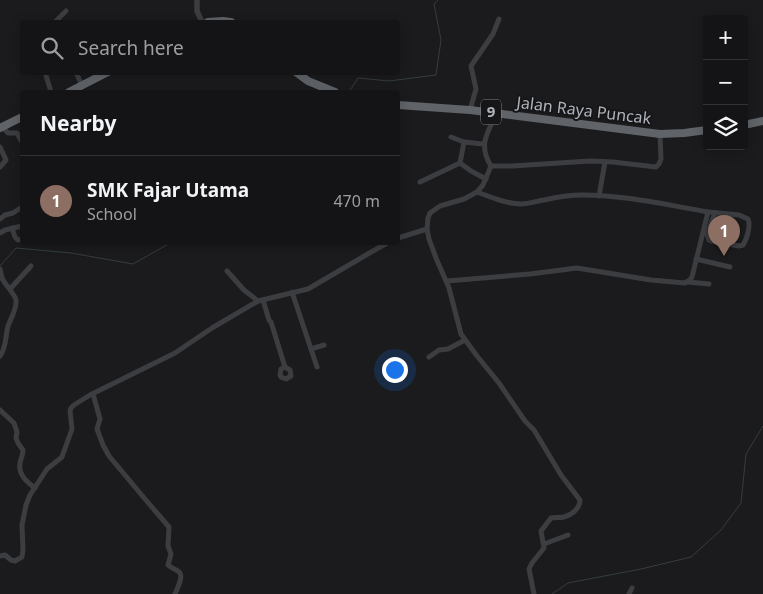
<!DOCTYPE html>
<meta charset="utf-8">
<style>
:root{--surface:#141416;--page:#212123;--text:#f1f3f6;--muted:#9d9ea1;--line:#333335;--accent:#e2a54e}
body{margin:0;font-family:"Noto Sans",sans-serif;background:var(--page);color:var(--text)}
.controls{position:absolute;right:15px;top:15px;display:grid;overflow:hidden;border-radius:5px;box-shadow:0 2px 12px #0003}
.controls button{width:45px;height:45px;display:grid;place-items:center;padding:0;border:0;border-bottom:1px solid var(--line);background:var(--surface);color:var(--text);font:25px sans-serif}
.you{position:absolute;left:394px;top:369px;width:18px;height:18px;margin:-12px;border:4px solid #fff;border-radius:50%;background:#1a73e8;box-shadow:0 0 0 8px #1a73e833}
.badge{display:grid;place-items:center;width:32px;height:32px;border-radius:50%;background:var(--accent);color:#fff;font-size:16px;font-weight:700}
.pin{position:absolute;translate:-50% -41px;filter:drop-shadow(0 1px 2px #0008)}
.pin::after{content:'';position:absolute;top:26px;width:18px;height:15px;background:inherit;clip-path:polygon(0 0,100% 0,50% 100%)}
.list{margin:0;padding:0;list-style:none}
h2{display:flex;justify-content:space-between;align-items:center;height:65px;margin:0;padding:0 20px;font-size:21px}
h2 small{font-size:16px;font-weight:400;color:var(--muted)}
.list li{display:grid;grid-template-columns:32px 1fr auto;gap:15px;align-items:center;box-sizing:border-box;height:90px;padding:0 20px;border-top:1px solid var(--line)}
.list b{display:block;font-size:19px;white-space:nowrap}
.list p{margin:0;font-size:16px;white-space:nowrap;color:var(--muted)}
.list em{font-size:16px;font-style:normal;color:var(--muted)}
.icon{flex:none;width:28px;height:28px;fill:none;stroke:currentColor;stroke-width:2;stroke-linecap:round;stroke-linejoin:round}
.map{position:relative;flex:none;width:763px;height:594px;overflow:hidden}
.search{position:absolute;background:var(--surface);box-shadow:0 2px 12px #0003;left:20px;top:20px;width:380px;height:55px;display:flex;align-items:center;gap:12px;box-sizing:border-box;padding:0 18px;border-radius:5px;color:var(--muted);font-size:19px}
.panel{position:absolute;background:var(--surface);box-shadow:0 2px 12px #0003;left:20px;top:90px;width:380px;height:155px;border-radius:5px}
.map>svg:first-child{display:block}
</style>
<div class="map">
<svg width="763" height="594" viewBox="0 0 763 594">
<rect width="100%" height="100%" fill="#1b1b1d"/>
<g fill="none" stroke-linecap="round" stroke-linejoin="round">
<g stroke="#343d42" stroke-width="1">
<polyline points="199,92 216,91 221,92"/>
<polyline points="349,92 358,78 389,81 436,75 441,40 434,4 438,0"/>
<polyline points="0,266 16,248 71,253 133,264 172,242"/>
<polyline points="552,594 568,583 641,569 691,557 721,530 741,503 746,454 763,426"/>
</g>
<g stroke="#3c3d41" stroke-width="5">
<polyline points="55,22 66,11"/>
<polyline points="45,72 51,92"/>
<polyline points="76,72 82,86"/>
<polyline points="470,110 476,89 471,66 493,34 499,19"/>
<path d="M497,113C487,133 478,145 491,166L483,185L477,192L464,199L440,206L430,213L428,218L427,229L429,239L436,258L449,288L461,334L477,356L499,383L525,421L534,430L561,475L580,500C580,508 572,515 564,517C559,518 555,517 551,518L541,531L544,548L532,563L529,569L534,594"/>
<polyline points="2,127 8,133 17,133 22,142"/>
<polyline points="451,137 464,142 483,144"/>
<polyline points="464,142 460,163 471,171 486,179"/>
<polyline points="0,147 6,160 0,167"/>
<polyline points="491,166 512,166 590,161 613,162 656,167 659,164 661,159 660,134"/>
<polyline points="420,182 460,163"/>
<polyline points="599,196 605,162"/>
<path d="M708,212L739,215L748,219C751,225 747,239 743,245L739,246L711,241L709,240L707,234L715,213"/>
<polyline points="0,219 5,215 13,213 22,207"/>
<polyline points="12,228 15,237 18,240 22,239"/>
<polyline points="0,233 5,230 22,226"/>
<polyline points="398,238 427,229"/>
<polyline points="696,259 730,267"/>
<path d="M0,269C1,273 1,277 3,280C7,287 14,293 16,300C17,309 11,318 8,326C5,337 7,346 0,356"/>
<polyline points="227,271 244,290 258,301"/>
<path d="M447,281L530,274L577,268L651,280L685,283L690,280L692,277L708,212C667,205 625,195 582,195C570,195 557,197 544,200C537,201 529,204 521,204C506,204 491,197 477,192"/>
<polyline points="688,282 709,284"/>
<polyline points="10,289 31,266"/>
<polyline points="292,292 317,367"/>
<polyline points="263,300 269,320 271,322 285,367 290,370 291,376 286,379 281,377 280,375 281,369 285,367"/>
<polyline points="311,349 324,345"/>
<polyline points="429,357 439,350 448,349 465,340"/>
<path d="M93,394L100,419L97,429L103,445L109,456L145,499L169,527L168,546L171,554L168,565C171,568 178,570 180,573C183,578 177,589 175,594"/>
<path d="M0,410L14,423L17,432L16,438L18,443L23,450C23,455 21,458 20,463C18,475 27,482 35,488"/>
<polyline points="544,544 568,535"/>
<polyline points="0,556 5,555 11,560 15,561 22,557 23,550 22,525 26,505 30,495 47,469 62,457 63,454 72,429 70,411 71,408 74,405 90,395 175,353 212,328 258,301 308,289 366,255 389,242"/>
<polyline points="629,594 632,588"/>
</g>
<polyline stroke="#3c3d41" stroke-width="5.5" points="197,0 197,11 202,22"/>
<g stroke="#606469" stroke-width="8">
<polyline points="208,22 223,21 231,22"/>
<polyline points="296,72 308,81 335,92"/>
<polyline points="69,92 108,72"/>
<polyline points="398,105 470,110 660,134 684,133 707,130"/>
<polyline points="744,125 763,121"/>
<polyline points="0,128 22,117"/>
</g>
</g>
<g text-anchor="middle" stroke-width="4" stroke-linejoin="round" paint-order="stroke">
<rect fill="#161618" stroke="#81848a" stroke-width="1" x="481" y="99.5" width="20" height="25" rx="4"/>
<g font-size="15" font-weight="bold" fill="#afb3bb">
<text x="491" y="117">9</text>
</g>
<g font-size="16" fill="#afb3bb" stroke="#161618">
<text transform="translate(584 110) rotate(7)" y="6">Jalan Raya Puncak</text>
</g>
</g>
</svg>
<div class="controls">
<button>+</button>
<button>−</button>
<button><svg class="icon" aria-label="layers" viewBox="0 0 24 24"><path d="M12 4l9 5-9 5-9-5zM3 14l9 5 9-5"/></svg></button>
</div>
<div class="you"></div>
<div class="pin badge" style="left:724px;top:256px;background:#8d6e63">1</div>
<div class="search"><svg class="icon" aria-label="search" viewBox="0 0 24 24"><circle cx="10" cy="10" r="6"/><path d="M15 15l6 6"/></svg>Search here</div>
<section class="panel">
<h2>Nearby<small></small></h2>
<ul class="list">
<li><span class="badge" style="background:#8d6e63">1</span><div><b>SMK Fajar Utama</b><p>School</p></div><em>470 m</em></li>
</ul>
</section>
</div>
